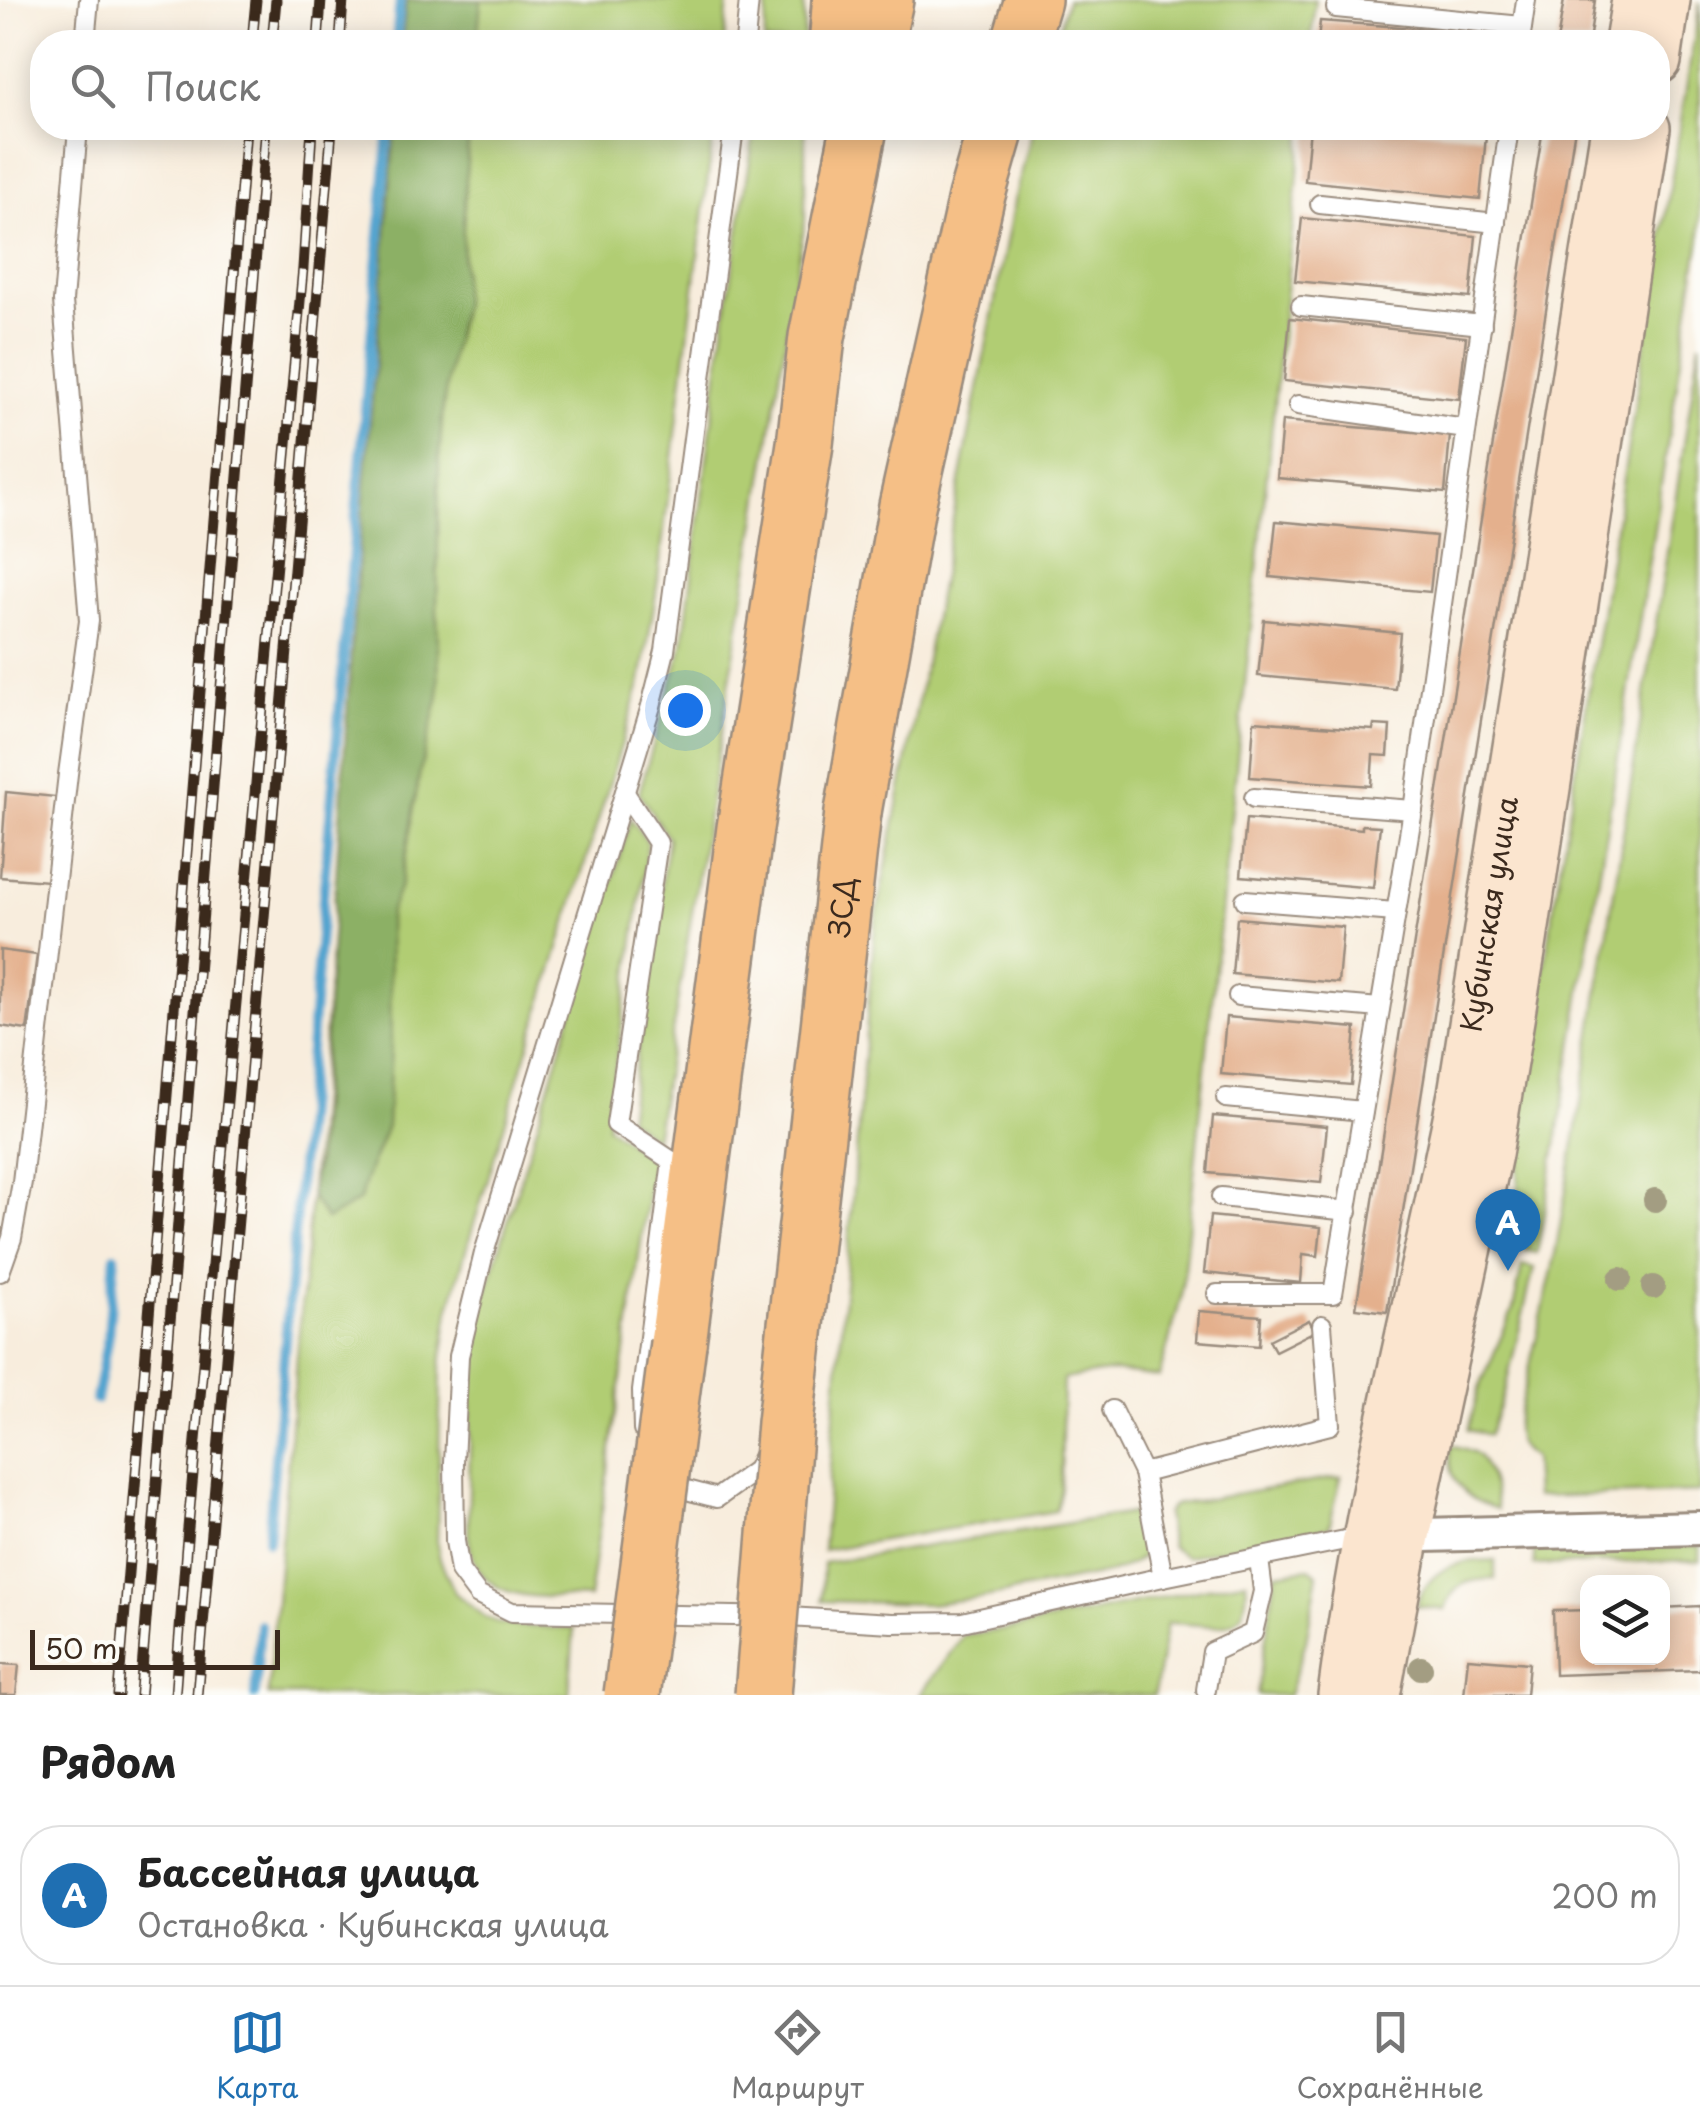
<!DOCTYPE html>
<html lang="ru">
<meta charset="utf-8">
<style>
:root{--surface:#fff;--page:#f6f6f6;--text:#222;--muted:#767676;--line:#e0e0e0;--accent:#1f6fb2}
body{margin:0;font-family:"Playpen Sans",sans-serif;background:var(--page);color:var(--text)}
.controls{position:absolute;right:30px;bottom:30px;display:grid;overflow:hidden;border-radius:20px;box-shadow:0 5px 25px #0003}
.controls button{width:90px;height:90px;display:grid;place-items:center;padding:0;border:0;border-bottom:2px solid var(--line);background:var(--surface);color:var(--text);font:50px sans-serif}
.scale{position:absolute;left:30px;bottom:25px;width:250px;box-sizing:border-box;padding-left:10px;border:5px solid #3b2a1e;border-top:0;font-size:28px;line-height:35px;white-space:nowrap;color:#3b2a1e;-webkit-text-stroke:8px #fdfcf7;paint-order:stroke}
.you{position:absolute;left:685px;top:710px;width:35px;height:35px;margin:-25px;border:8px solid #fff;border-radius:50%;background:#1a73e8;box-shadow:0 0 0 15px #1a73e833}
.badge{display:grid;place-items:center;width:65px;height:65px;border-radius:50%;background:var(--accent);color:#fff;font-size:32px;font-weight:700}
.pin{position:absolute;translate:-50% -82px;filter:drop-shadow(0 2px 5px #0008)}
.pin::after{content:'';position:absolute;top:52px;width:35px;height:30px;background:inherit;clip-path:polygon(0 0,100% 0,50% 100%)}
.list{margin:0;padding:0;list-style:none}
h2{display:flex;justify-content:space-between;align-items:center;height:130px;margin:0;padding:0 40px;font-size:42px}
h2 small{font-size:32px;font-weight:400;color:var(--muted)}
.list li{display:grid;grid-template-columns:65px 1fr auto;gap:30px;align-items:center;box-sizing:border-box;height:140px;margin:0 20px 20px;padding:0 20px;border:2px solid var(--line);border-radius:40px}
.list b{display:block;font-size:38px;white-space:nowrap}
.list p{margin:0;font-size:32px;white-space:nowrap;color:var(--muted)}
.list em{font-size:32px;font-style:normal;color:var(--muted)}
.icon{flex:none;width:55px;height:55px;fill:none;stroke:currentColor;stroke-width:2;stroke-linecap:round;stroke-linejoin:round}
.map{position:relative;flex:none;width:1700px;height:1695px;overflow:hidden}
.search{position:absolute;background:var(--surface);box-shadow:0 5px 25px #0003;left:30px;right:30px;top:30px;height:110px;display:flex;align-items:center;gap:25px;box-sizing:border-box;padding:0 35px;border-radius:40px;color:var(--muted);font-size:38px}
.sheet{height:290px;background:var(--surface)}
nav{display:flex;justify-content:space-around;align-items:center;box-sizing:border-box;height:140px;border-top:2px solid var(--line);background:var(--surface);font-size:28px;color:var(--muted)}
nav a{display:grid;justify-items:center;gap:5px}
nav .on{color:var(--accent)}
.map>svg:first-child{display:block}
</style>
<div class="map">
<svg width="1700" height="1695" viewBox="0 0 1700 1695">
<rect width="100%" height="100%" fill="#fdfcf7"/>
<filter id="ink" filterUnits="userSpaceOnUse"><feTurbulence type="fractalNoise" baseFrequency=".01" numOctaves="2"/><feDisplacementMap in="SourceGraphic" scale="20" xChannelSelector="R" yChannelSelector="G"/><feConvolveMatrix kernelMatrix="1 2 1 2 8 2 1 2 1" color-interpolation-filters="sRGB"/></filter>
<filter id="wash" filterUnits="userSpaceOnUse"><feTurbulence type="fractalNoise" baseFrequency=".0048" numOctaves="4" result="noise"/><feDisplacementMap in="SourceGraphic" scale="40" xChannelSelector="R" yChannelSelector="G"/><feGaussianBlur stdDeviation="2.25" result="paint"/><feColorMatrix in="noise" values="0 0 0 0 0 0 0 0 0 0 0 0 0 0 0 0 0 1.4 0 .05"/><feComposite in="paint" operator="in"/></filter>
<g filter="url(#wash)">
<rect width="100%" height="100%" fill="#f8eddd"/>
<g fill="#b1cd73" stroke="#767c48" stroke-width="2.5">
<polygon points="413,0 728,0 724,42 409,42"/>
<polygon points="768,0 804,0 804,42 764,42"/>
<polygon points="1067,0 1315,0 1311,42 1055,42"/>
<polygon points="1700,2 1700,238 1561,1117 1537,1253 1525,1250 1532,1214 1517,1210 1521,1110"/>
<polygon points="402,128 714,128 656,594 641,681 466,1250 449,1311 441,1365 437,1545 440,1559 455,1593 484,1616 498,1623 516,1626 574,1629 569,1695 268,1695"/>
<polygon points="755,128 805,128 805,221 655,1139 628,1118 668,838 639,793 683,644 726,312"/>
<polygon points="1033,128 1303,128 1181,1298 1159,1377 1113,1371 1063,1379 1061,1488 1056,1511 823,1550 875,924 1014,201"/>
<path d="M1700,342V1492L1535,1497L1533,1458C1519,1448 1516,1442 1516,1425L1553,1266L1579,1115Z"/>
<path d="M631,819L648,843L607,1126L653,1160L589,1598C534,1595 476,1607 468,1534L472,1365L482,1305Z"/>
<polygon points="1522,1265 1534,1268 1505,1390 1489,1435 1468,1430 1479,1389 1513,1309"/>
<path d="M1451,1445C1458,1447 1469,1449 1475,1453C1487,1461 1496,1495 1497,1509C1464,1499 1446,1481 1451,1445Z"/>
<polygon points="1341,1477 1329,1527 1186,1557 1171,1547 1166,1514 1173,1505"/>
<polygon points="1138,1512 1145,1554 1133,1564 1109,1573 990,1596 930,1604 822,1601 823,1563"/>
<polygon points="1700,1545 1700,1560 1534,1565 1534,1551"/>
<path d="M1495,1560V1579C1468,1579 1453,1583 1445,1610L1416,1606C1430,1567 1456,1560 1495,1560Z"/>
<polygon points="1309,1568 1318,1574 1306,1641 1289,1695 1257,1695 1276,1573"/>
<path d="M1246,1580C1251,1642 1210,1623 1167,1623L1154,1695H920L963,1635L1004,1630Z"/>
</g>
<g fill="#8cb065" stroke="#646d42" stroke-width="2.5">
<polygon points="406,0 481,0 477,42 402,42"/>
<polygon points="395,128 469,128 463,230 462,306 451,357 443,407 439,460 437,608 439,696 420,771 401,884 389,914 391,1044 387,1126 365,1180 360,1200 326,1220 310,1195 317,1160 352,639"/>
</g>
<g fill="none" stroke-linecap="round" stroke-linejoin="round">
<g stroke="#55a4cf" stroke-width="10">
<polyline points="396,42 400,0"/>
<polyline points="96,1400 108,1336 115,1256"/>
<polyline points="268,1541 389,128"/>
<polyline points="255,1695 260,1625"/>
</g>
</g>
<g id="blocks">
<g fill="#e4b08d">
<polygon points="1564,0 1595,0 1589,42 1557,42"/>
<polygon points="1320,21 1495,34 1494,42 1318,42"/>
<polygon points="1310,128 1395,128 1486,136 1480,199 1305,181"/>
<polygon points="1543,128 1575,128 1387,1312 1356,1308"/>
<polygon points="1302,218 1476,236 1470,298 1295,281"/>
<polygon points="1290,318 1466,337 1459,399 1284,381"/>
<polygon points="1282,421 1450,435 1445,493 1277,478"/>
<polygon points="1276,521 1436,536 1430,592 1270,577"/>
<polygon points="1264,620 1400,633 1395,689 1258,676"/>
<polygon points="1254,721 1373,730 1374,725 1390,726 1388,756 1373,755 1371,786 1250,777"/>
<polygon points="6,792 56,797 47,881 0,877"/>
<polygon points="1246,819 1362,829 1362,825 1380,826 1373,888 1241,876"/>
<polygon points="1237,918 1343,927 1338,983 1232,974"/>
<polygon points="0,950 37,955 27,1030 0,1026"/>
<polygon points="1226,1017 1356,1028 1351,1085 1221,1074"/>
<polygon points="1213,1116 1327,1126 1321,1183 1208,1173"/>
<polygon points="1210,1216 1321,1227 1318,1256 1303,1254 1301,1283 1204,1273"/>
<polygon points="1199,1311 1261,1316 1259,1346 1197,1341"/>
<polygon points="1309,1320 1315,1331 1275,1351 1269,1340"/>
<polygon points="1700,1606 1700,1670 1555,1675 1553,1611 1588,1610 1588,1658 1662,1658 1662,1608"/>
<polygon points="1468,1658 1529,1663 1526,1695 1464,1695"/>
<polygon points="0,1664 19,1665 16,1695 0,1695"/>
</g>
</g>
</g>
<g filter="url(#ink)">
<use href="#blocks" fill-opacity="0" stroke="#9a8c7e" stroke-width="2.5"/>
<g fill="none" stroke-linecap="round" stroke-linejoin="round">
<g stroke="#9a8c7e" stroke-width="22">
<g id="lane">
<polyline points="1336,8 1522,26"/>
<polyline points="85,42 89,0"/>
<polyline points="745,42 749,0"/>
<polyline points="1520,42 1526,0"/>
<polyline points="734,128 665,651 651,706 484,1253 459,1356 454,1462 455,1541 460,1571 478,1595 512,1612 788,1617 892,1623 962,1622 1163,1577 1365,1536"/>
<polyline points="1320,204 1496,223"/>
<polyline points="1301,306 1482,325"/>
<polyline points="1298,405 1466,429"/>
<polyline points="625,793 658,843 616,1124 672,1161 642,1391 643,1430"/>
<polyline points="1254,798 1413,810"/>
<polyline points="1245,900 1395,912"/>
<polyline points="1238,996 1380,1008"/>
<polyline points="1226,1098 1363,1111"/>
<polyline points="1221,1197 1348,1211"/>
<polyline points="0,1272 12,1238 22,1182 68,774 89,621 63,301 78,128"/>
<polyline points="1217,1294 1333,1294 1413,810 1509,128"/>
<polyline points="1112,1410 1143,1473"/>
<polyline points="667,1478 679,1488 717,1498 756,1470 765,1451"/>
<polyline points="1163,1577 1143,1473 1330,1425 1322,1325"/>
<polyline points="1206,1690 1212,1652 1253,1633 1263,1591 1259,1559"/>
</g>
</g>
<g stroke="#9a8c7e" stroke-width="38">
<polyline id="street" points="1384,1536 1700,1528"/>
</g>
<g stroke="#9a8c7e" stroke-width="50">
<g id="secondary">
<polyline points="1628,42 1635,0"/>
<polyline points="1658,61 1667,0"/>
<path id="s1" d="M1341,1695C1367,1492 1421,1294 1461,1094L1614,128"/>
<polyline points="1377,1695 1407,1535 1489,1154 1524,940 1647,128"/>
</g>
</g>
<g stroke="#9a8c7e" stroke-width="58">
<polyline id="primary" points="836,42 839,0"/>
</g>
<g stroke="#9a8c7e" stroke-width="60">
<g id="highway">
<polyline points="876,42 885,0"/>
<polyline points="1020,42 1033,0"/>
<polyline points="853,812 907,506 976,198 996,128"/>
<polyline points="678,1343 745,828 805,444 817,337 859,128"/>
</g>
</g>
<use href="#lane" stroke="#fff" stroke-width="18"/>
<use href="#street" stroke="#fff" stroke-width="32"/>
<use href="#secondary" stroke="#fbe5cf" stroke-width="45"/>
<use href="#primary" stroke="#f5bf86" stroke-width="52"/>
<use href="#highway" stroke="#f5bf86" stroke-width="55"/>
<g stroke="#3b2a1e" stroke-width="11">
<g id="rail">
<polyline points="252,42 256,0"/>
<polyline points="272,42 276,0"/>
<polyline points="318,42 321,0"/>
<polyline points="340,42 343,0"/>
<polyline points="118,1695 246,128"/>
<polyline points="140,1695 266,128"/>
<polyline points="175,1695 186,1550 303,268 312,128"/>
<polyline points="197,1695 332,128"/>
</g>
</g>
<use href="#rail" stroke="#fdfcf7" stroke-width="8" stroke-dasharray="22" stroke-linecap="butt"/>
<g stroke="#9a8c7e" stroke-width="60" stroke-linecap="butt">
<g id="highway-bridge">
<polyline points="632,1695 678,1343"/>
<path id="s2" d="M763,1695L785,1423L853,812"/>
</g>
</g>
<use href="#highway-bridge" stroke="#f5bf86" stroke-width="55"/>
</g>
<g fill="#a39d82">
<circle cx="1655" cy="1200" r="12"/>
<circle cx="1620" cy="1279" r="12"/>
<circle cx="1653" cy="1287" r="12"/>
<circle cx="1421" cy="1668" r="12"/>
</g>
</g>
<g text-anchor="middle" stroke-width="9" stroke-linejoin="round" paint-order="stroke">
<g font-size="28" fill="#3b2a1e" stroke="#fdfcf7">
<text dy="10" stroke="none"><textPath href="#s2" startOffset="792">ЗСД</textPath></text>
<text dy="10" stroke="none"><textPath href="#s1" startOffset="795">Кубинская улица</textPath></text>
</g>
</g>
</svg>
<div class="controls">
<button><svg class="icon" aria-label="layers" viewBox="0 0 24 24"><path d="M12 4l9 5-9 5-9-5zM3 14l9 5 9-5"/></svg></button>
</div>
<div class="scale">50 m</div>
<div class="you"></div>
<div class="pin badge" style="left:1508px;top:1271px">A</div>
<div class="search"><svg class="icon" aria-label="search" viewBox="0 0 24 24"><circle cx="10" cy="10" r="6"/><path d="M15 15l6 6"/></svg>Поиск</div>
</div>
<section class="sheet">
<h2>Рядом<small></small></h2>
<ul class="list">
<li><span class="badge">A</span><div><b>Бассейная улица</b><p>Остановка · Кубинская улица</p></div><em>200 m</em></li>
</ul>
</section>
<nav>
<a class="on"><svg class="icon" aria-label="map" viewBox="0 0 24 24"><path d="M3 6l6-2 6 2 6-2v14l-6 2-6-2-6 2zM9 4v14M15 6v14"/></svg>Карта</a>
<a><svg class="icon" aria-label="directions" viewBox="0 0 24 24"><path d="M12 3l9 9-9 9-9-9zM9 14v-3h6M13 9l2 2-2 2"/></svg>Маршрут</a>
<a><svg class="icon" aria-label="saved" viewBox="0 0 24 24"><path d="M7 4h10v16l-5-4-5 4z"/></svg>Сохранённые</a>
</nav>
